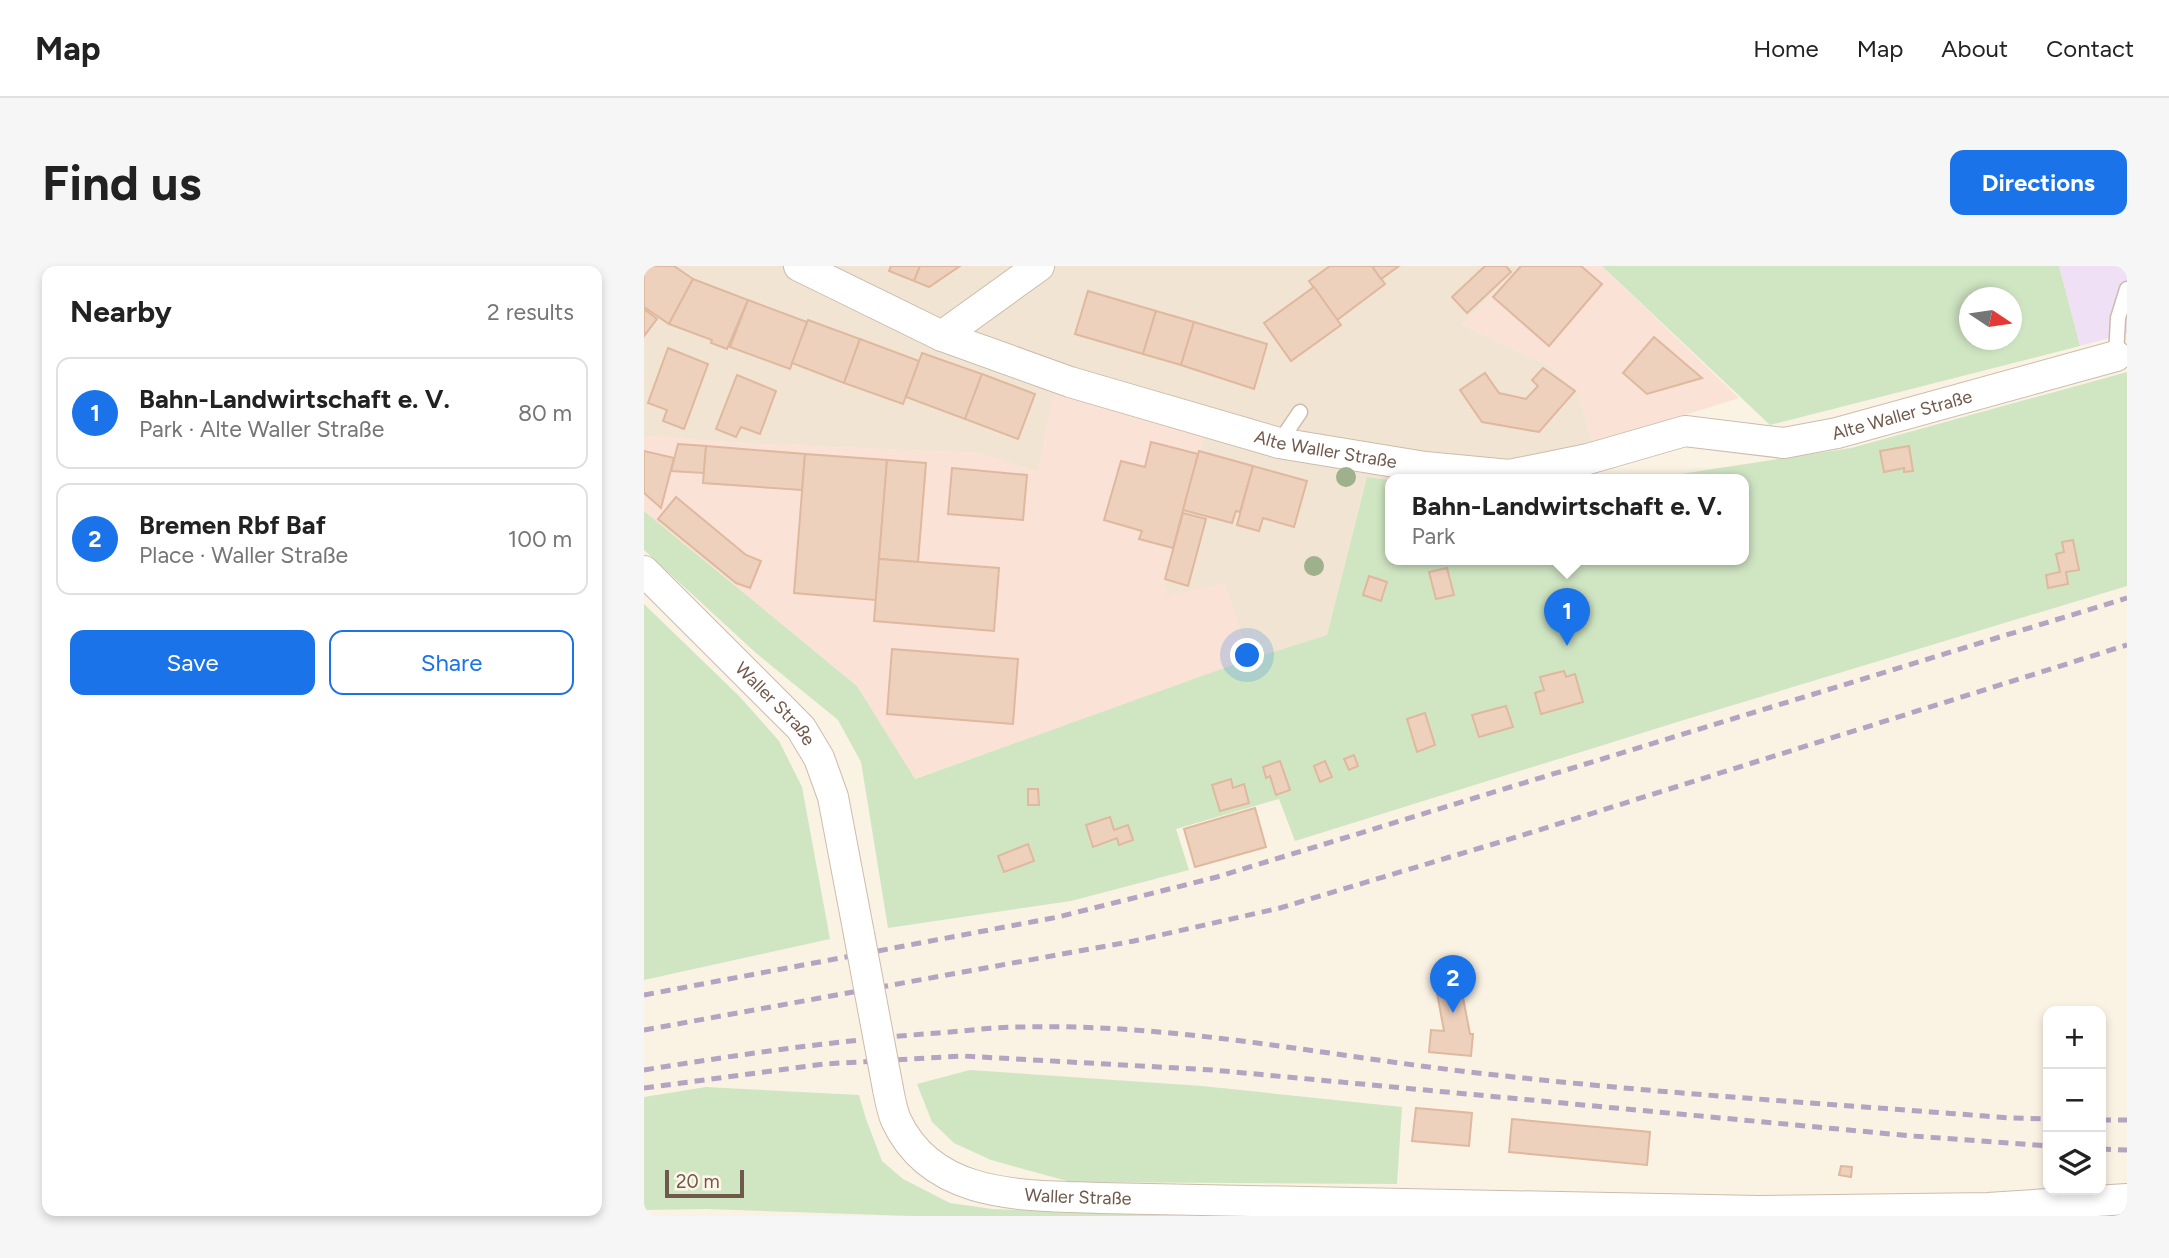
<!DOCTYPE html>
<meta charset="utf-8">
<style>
:root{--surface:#fff;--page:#f6f6f6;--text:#222;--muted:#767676;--line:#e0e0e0;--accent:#1a73e8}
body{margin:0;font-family:Figtree,sans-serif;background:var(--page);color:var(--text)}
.controls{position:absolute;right:21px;bottom:21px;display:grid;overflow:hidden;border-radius:14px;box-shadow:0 4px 10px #0003}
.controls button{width:63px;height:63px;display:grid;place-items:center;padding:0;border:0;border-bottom:2px solid var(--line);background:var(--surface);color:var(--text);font:35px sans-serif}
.compass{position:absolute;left:1315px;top:21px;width:63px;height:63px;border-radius:50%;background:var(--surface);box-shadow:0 4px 10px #0003;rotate:103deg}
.scale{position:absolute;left:21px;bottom:18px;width:79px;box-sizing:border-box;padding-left:7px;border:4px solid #70594b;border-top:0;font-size:19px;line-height:24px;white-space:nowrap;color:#70594b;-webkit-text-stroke:5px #fef6e9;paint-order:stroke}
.you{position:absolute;left:604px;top:390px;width:24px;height:24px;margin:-18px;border:5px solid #fff;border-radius:50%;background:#1a73e8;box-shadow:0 0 0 10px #1a73e833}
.badge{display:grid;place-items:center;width:46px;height:46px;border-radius:50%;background:var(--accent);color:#fff;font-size:23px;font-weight:700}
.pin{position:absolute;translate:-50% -58px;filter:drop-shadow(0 2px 4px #0008)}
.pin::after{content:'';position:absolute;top:37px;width:24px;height:21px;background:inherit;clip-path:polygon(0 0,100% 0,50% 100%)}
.popup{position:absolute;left:741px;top:208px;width:364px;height:91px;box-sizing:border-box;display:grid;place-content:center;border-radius:14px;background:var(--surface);filter:drop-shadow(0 2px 5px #0005);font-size:23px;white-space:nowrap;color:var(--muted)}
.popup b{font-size:26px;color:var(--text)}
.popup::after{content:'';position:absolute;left:50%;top:100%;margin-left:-14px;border:14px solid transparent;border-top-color:var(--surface)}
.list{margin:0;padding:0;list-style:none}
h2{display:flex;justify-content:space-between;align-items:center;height:91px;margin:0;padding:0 28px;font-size:30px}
h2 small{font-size:23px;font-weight:400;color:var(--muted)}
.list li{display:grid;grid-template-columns:46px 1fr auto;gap:21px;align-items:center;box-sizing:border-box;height:112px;margin:0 14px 14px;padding:0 14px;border:2px solid var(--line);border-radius:14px}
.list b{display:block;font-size:26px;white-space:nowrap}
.list p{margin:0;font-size:23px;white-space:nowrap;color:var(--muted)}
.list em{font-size:23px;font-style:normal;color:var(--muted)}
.actions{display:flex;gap:14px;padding:21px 28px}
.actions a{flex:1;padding:16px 0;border:2px solid var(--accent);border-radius:14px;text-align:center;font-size:24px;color:var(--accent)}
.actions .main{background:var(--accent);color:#fff}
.icon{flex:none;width:38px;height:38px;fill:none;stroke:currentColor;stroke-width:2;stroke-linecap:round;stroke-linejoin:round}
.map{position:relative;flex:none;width:1483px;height:950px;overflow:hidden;border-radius:14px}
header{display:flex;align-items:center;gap:42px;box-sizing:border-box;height:98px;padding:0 35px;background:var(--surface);border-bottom:2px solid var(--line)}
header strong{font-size:33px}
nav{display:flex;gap:38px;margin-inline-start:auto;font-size:24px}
.intro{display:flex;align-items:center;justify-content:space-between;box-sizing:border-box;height:168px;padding:0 42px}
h1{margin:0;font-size:49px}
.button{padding:18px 32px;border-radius:14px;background:var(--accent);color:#fff;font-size:24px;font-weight:700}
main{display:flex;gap:42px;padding:0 42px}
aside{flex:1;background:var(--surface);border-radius:14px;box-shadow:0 4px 10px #0003}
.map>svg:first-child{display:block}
</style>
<header>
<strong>Map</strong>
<nav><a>Home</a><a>Map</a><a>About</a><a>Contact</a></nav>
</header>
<div class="intro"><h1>Find us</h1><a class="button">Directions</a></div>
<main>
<aside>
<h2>Nearby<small>2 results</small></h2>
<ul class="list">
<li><span class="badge">1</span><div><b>Bahn-Landwirtschaft e. V.</b><p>Park · Alte Waller Straße</p></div><em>80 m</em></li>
<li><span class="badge">2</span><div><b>Bremen Rbf Baf</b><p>Place · Waller Straße</p></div><em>100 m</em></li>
</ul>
<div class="actions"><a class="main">Save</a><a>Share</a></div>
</aside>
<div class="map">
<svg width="1483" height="950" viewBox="0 0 1483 950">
<rect width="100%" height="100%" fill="#faf2e3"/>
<polygon fill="#f1e4d2" points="0,0 876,0 818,59 906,100 934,127 949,178 955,214 746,214 723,211 683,369 605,394 581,318 521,331 520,318 562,163 413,115 394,206 335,187 116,178 0,170"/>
<g fill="#fae2d7">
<polygon points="876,0 958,0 1095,132 949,178 934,127 906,100 818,59"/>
<polygon points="413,114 562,162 520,317 521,330 581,318 605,394 270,513 213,420 0,245 0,170 116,178 335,187 394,206"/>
</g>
<polygon fill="#efe0f6" points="1415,0 1483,0 1483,67 1436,80"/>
<g fill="#d0e6c3" fill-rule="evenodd">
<path d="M958,0H1415L1436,80L1126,159ZM1325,32H1367V74H1325Z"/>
<polygon points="1483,106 1483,320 1043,453 651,575 635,533 532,563 545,604 427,635 244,662 217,496 194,454 112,387 0,284 0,245 213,420 271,513 597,396 683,369 723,211 746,214 746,294 1100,294 1100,214 997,214 1207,182"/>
<polygon points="0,338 96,431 135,475 158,521 186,673 0,714"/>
<polygon points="326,804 558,820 758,841 753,918 427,916 347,894 310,877 288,856 273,818"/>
<polygon points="62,821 215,829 222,853 238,895 259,913 306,937 348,943 539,950 267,950 63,943 0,944 0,831"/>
</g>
<g fill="#eed1bd" stroke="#dfb89e" stroke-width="2">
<polygon points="0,0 30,0 49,13 25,58 0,41"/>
<polygon points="247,0 276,0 270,15 245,5"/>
<polygon points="276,0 316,0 285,21 270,15"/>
<polygon points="686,0 728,0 741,18 693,54 665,15"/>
<polygon points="728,0 755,0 737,13"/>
<polygon points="841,0 862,0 867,6 823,47 808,31"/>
<polygon points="877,0 937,0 958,18 905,80 849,31"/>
<polygon points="49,13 104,34 83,83 67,77 68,74 25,58"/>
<polygon points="670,21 697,59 647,95 620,57"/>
<polygon points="444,25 512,45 499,88 431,68"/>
<polygon points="104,34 163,56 146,103 86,81"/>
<polygon points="0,43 13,53 0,70"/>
<polygon points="512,45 550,56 537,99 499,88"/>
<polygon points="164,54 216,73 200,117 148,97"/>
<polygon points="550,56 623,78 610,123 537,99"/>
<polygon points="1010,71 1058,112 1003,128 979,107"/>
<polygon points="216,73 275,95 259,138 200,117"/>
<polygon points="24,82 64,98 40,163 19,155 23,144 4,137"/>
<polygon points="278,87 338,108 321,153 262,131"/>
<polygon points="899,102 931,125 895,166 838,156 816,124 841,107 855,127 882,133 894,120 888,114"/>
<polygon points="338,108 391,128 374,173 321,153"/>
<polygon points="93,109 132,125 116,168 97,161 92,171 72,163"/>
<polygon points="507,176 554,188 529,282 495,273 498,265 460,254 477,195 501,201"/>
<polygon points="34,178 62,180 60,207 27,205"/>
<polygon points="62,180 161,188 158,224 59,217"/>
<polygon points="1265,180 1269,205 1260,206 1260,202 1240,206 1236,185"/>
<polygon points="0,185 30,192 17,242 0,227"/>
<polygon points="555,185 609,200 596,246 592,245 588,257 539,244"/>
<polygon points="161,188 243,194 232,334 150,327"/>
<polygon points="243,194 282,197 274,296 235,293"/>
<polygon points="609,200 663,215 650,261 619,252 615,265 593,259"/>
<polygon points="308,202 383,209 379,254 304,248"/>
<polygon points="32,231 102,289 117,295 106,322 92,317 14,253"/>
<polygon points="539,247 562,253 544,320 521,313"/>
<polygon points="1429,274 1435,304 1422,306 1424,318 1404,322 1402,309 1416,306 1412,288 1420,286 1418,276"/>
<polygon points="235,293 355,302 350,365 230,355"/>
<polygon points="803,302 810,329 792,333 785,306"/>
<polygon points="725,310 743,316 737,335 719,329"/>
<polygon points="921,329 928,350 918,353 911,333"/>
<polygon points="248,383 374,393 369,458 243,448"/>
<polygon points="920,405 922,411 931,408 939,436 897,448 891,427 900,424 896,411"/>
<polygon points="862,440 869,461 835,471 828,449"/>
<polygon points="781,447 791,479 773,486 763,453"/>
<polygon points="710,489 714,500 705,504 700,493"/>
<polygon points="636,495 646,524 632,529 626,510 622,512 619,501"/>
<polygon points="681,495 688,511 676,516 670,500"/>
<polygon points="587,513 589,522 600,518 605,537 576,545 568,519"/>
<polygon points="384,523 394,523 395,539 384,539"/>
<polygon points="611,542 622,581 551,601 540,563"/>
<polygon points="466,551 470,564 484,559 489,574 475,579 473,572 449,581 442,559"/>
<polygon points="384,578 390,595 360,606 354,590"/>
<polygon points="790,710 815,711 826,768 829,768 827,790 785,786 787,764 800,765"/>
<polygon points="772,842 828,847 825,880 768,875"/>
<polygon points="868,853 1006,866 1003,899 865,886"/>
<polygon points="1197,900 1208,901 1207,911 1195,909"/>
</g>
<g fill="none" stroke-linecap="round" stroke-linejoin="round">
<g stroke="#cdbcad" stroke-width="17">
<g id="lane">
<polyline points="1472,90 1474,52 1483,23"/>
<polyline points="635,177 656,146"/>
</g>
</g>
<g stroke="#cdbcad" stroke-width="32">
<g id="street">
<path id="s1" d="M155,0L298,70L426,116L635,177L781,201L865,209L944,193L1041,165L1140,177L1193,167L1472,90"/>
<polyline points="298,70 395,0"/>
<path id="s2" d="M0,305L157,462L175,492L189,531L215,668"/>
<path id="s3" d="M244,823C246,833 248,845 252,854C289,934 381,929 456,932L1115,945L1344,942L1483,933"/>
</g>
</g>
<use href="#lane" stroke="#fff" stroke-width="14"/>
<use href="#street" stroke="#fff" stroke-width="30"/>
<g stroke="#b5a3c2" stroke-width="5" stroke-dasharray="10 7" stroke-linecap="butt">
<polyline points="0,729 414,651 573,611 1483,332"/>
<polyline points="0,764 490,675 636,642 876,570 1483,379"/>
<path d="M0,804C98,788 196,774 294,767C322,765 349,761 377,761C534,757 687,791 843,808C1017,828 1191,838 1365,852L1404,853"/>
<polyline points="0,822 180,798 319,790 569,804 1268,870 1404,880"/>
<polyline points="1457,854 1483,854"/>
<polyline points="1457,883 1483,884"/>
</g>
<g stroke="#cdbcad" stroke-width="32" stroke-linecap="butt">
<polyline id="street-bridge" points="215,668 244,823"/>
</g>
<use href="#street-bridge" stroke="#fff" stroke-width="30"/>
</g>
<g fill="#9fb08d">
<circle cx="702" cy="211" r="10"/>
<circle cx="670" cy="300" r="10"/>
</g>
<g text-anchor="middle" stroke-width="6" stroke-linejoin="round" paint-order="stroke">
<g font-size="18" fill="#70594b" stroke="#fef6e9">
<text dy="6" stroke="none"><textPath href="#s1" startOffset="1148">Alte Waller Straße</textPath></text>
<text dy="6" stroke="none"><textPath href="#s1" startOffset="560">Alte Waller Straße</textPath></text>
<text dy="6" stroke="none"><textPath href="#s2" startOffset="187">Waller Straße</textPath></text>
<text dy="6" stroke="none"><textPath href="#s3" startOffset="242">Waller Straße</textPath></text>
</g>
</g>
</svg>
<div class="controls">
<button>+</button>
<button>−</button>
<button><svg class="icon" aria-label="layers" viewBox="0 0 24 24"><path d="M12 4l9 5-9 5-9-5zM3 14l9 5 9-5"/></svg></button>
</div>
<svg class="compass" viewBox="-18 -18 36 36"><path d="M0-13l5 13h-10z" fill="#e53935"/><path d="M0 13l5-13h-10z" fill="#767676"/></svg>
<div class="scale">20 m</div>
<div class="you"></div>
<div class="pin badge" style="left:923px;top:380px">1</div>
<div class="popup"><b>Bahn-Landwirtschaft e. V.</b>Park</div>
<div class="pin badge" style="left:809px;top:747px">2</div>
</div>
</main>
